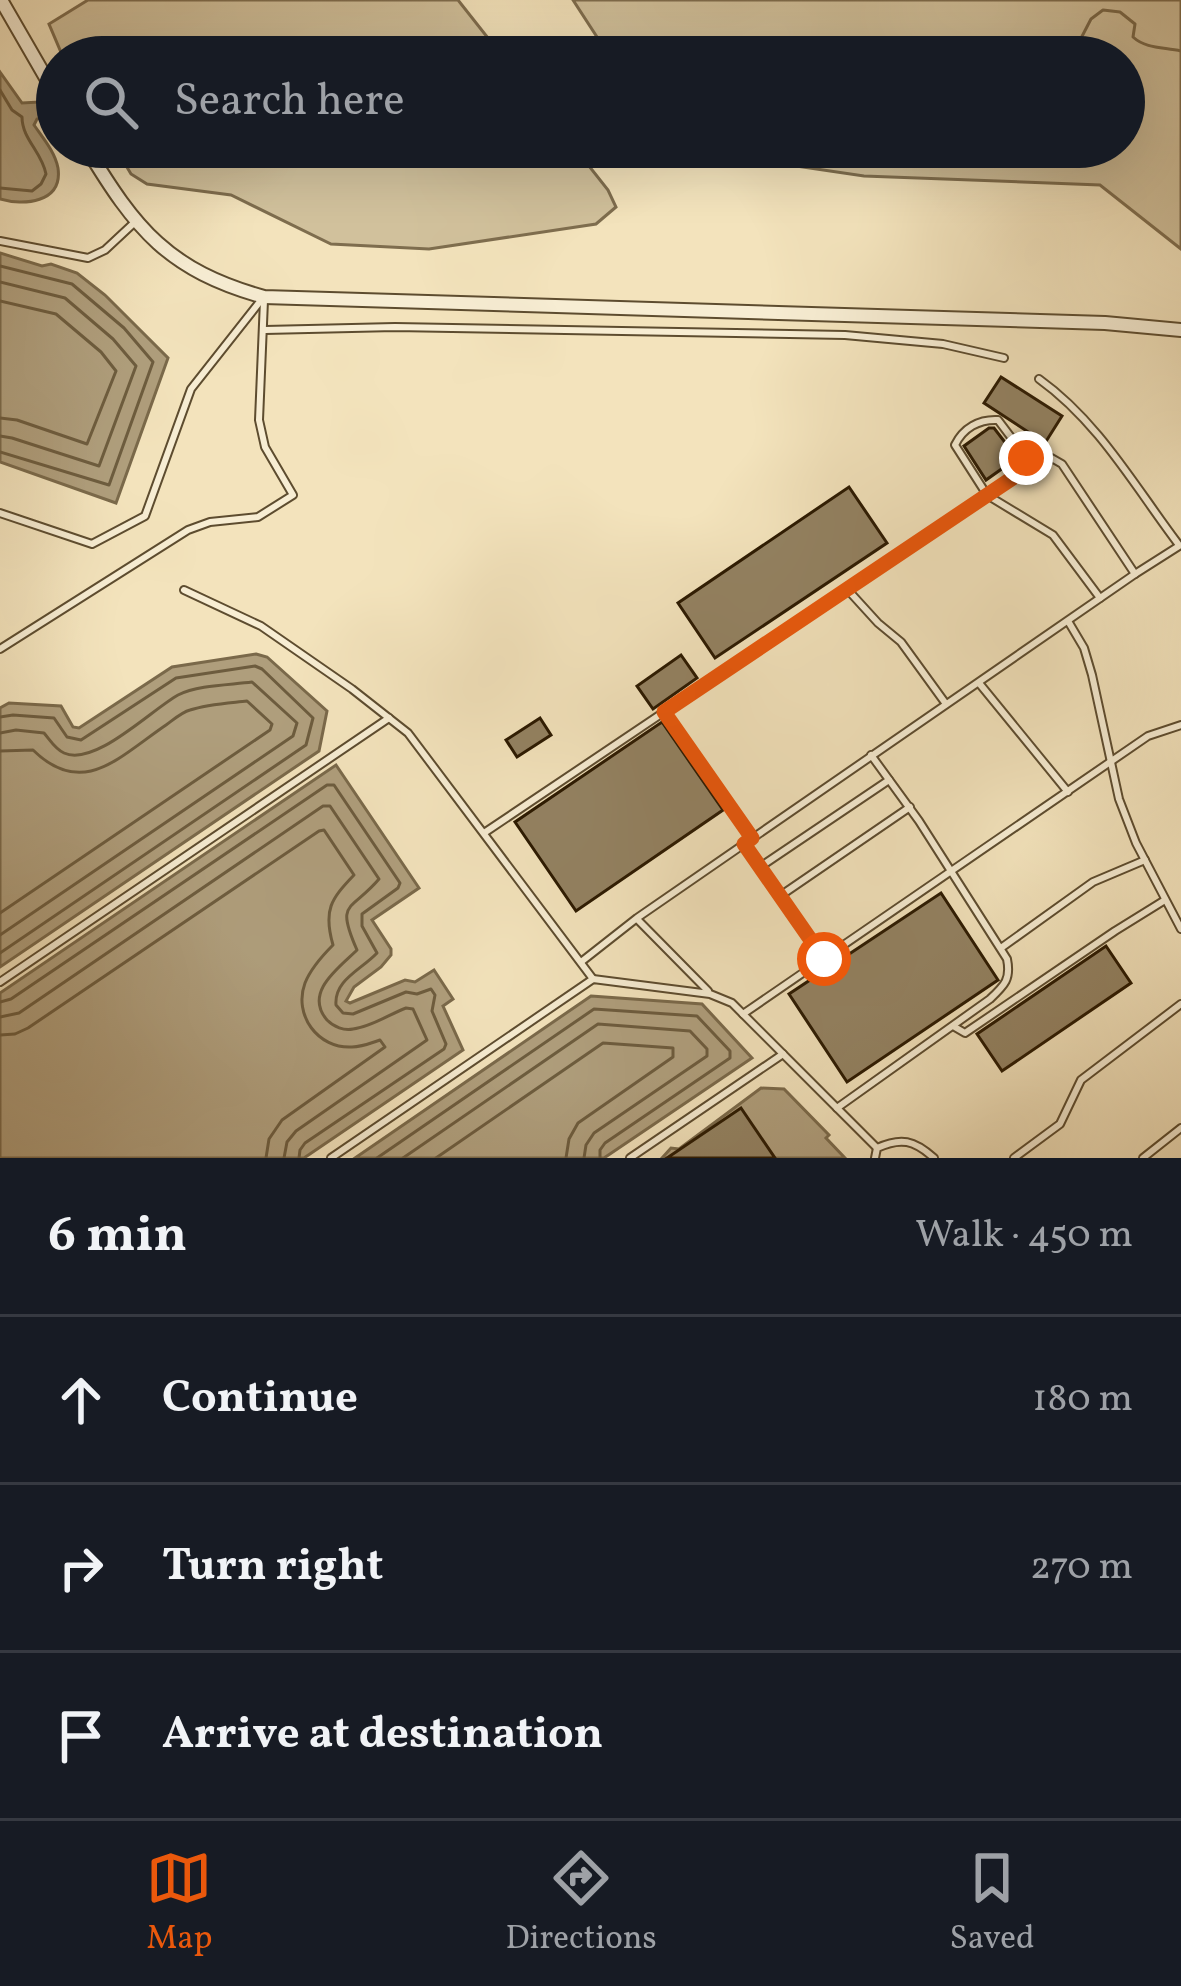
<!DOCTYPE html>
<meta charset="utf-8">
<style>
:root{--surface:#171b24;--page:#20242c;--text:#f1f3f6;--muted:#9ea1a6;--line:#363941;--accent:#ea580c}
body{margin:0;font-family:Vollkorn,serif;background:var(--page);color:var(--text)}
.stop{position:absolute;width:36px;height:36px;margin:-27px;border:9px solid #ea580c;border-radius:50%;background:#fff}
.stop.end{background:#ea580c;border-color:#fff;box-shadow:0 3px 12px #0008}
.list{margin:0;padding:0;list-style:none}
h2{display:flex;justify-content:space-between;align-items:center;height:156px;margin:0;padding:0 48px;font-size:51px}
h2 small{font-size:39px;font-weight:400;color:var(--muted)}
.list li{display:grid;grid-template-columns:78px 1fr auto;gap:36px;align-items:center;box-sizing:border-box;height:168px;padding:0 48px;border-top:3px solid var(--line)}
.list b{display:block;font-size:45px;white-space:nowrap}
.list em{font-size:39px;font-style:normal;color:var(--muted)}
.icon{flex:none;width:66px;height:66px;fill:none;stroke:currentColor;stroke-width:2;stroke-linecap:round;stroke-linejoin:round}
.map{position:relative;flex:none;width:1181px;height:1158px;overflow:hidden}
.search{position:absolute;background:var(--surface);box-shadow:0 12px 48px #0002;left:36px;right:36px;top:36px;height:132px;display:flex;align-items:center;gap:30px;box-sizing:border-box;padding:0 42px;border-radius:66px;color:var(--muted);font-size:45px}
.sheet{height:660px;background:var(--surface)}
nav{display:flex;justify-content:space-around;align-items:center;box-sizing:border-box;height:168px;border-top:3px solid var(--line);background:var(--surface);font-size:33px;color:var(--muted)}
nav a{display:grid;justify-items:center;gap:6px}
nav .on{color:var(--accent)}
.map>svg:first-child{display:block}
</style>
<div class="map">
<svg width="1181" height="1158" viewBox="0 0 1181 1158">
<rect width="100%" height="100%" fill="#f3e3bc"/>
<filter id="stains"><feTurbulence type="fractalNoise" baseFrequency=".00167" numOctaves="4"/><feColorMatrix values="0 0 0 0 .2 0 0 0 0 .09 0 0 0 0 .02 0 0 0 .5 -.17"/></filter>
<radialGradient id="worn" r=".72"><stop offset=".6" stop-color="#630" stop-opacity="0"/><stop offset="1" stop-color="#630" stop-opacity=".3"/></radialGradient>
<g fill="#d1c19c" stroke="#7e6d4e" stroke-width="3">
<polygon points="88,0 458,0 503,57 382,57 366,48 315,54 63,57 49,24"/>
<polygon points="573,0 1181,0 1181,249 1100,185 864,176 668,147 1124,147 1124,57 610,57"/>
<polygon points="115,147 574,147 608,190 616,207 596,224 429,249 331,244 231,195 147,184 131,174"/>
</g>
<g fill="#af9e7c" stroke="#7a694a" stroke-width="3">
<path d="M366,48L382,57H177C240,52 303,55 366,48Z"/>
<path d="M0,72L22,103L57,101V115L37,119L34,125C43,138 55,152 58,168C63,203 23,206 0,199Z"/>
<polygon points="0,253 42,266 51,264 77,273 105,295 168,358 116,503 0,462"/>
<polygon points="256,654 267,657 327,711 319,751 0,967 0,708 9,703 61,706 73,727 79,728 172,667"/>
<polygon points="336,765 419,888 372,920 391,949 391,955 381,967 354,987 346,1001 350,1003 405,980 415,982 434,970 453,999 443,1006 463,1050 304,1158 0,1158 0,993"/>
<polygon points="591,996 702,1004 752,1058 604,1158 355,1158"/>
<polygon points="761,1088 784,1089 829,1135 826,1138 845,1158 662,1158 671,1148 679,1149"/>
</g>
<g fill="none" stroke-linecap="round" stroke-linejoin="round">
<g stroke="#6d5c3e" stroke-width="3">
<path d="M0,90L12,110L22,117C22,139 42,152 46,174L41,184L32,191L0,188"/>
<polyline points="0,266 72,284 124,328 153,362 109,485 0,452"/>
<polyline points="0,282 65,298 113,339 136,366 99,466 12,438 0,436"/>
<polyline points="0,301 56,314 101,352 116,371 87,444 17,420 0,418"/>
<polyline points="0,717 13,715 54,718 67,737 81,740 176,678 255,666 262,669 313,718 306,745 0,953"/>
<path d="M0,733L16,730L44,733C50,740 55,749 64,753C95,767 151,710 178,695C198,685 229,685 252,682L297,723L293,736L0,935"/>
<path d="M0,751L33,750C83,799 119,757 166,725C173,720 182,712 190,710C207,704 229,703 247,701L272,724L270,730L0,913"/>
<path d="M0,1002L11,999L327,785H334L400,883L398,888L362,914V926L377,953C361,970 334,980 336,1005L343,1013L353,1014L406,992L417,994L431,989L435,995L432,1011L446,1044L444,1049L305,1143L300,1150L299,1158"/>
<path d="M0,1017L19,1013L323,806H330L379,879C351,912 335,900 357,950C340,967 303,992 327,1020C334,1027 344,1031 353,1029C371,1027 390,1014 406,1008L413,1009L427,1040L296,1131L287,1142L284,1158"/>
<path d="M0,1035L15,1034L28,1028L319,831L324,830L354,875C331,899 323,910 333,945C322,956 311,968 305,983C293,1015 318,1049 352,1047C362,1047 371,1043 380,1040L385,1047L282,1120L269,1139L266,1158"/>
<polyline points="377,1158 594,1009 697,1016 730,1051 730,1058 605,1143 600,1150 600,1158"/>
<polyline points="403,1158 598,1024 690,1031 707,1049 707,1056 594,1133 586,1145 584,1158"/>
<polyline points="436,1158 603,1043 673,1048 673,1057 578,1123 569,1139 566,1158"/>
</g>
<g stroke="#7a694a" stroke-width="3">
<polyline points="826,55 828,57"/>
<polyline points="1002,57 1020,50 1039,57"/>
<path d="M1051,57L1077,46L1091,19L1103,10L1120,12L1135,24L1133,37C1146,49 1164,47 1181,51"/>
</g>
</g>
<g fill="#938262" stroke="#2b1900" stroke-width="3">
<polygon points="1001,377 1062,416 1045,443 984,403"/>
<polygon points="989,428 994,428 1017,458 986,480 964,446"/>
<polygon points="849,487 887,543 715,658 678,603"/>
<polygon points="681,655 697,678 653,709 637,686"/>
<polygon points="540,718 551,735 517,757 506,740"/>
<polygon points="662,722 723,810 576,911 515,822"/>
<polygon points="941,893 998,980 847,1082 789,994"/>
<polygon points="1106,946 1131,983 1002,1071 977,1034"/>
<polygon points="741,1108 775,1158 667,1158"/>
</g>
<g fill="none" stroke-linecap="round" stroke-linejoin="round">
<g stroke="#5d4c2f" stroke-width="10">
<g id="service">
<polyline points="0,241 88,258 105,250 135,222"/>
<polyline points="265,330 395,327 845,335 943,344 1004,358"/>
<path d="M1039,379C1099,422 1135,487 1179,545"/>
<path d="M1032,465L998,420C979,419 963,428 955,445L987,495L1053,535L1100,598"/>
<polyline points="0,513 92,544 145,516 191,389 262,299"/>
<polyline points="847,589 878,623 901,642 946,704"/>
<polyline points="184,590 261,626 352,689 408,733 593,979"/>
<polyline points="1068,621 1084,648 1092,675 1119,799 1136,843 1181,929"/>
<polyline points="0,649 188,530 210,522 258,517 293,495 265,447 259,420 264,300"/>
<polyline points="979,683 1068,792"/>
<polyline points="665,713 752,838"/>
<polyline points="484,833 987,495 1048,456 1062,464 1135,574"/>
<polyline points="744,844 824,959"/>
<polyline points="760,867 889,780"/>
<polyline points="780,896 910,807"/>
<polyline points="637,919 708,991"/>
<polyline points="1001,948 1093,882 1145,860"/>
<polyline points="581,962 637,918 1135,574 1179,546"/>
<polyline points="0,982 389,718"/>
<polyline points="743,1014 1148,736 1181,725"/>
<polyline points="953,1026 965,1033 1115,931 1165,900"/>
<path d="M837,1108L990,999C1005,985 1011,979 1007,959L919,821L871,755"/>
<polyline points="331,1158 593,979 710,994 732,1003 877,1148"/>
<polyline points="630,1158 783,1054"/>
<path d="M875,1158L877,1148C901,1137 914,1140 934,1158"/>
<polyline points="1014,1158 1060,1124 1081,1080 1181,1004"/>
<polyline points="1143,1158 1181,1128"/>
</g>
</g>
<g stroke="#5d4c2f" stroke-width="16">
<g id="minor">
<polyline points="1,0 57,97"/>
<path d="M86,147C136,230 168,270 264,297L1105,323L1181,330"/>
</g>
</g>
<use href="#service" stroke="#f7edd3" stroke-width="6"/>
<use href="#minor" stroke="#f7edd3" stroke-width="12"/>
</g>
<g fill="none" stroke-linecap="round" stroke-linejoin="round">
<polyline stroke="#ea580c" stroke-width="15" points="824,959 744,844 752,838 664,712 1032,465 1026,458"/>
</g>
<rect width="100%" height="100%" filter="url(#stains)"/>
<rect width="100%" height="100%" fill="url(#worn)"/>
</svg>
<div class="stop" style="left:824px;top:959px"></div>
<div class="stop end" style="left:1026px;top:458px"></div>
<div class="search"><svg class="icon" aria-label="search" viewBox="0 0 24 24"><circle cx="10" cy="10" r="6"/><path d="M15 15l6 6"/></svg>Search here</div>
</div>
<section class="sheet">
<h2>6 min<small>Walk · 450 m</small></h2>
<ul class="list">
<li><svg class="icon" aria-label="ahead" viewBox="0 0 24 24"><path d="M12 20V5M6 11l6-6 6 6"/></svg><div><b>Continue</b></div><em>180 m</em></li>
<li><svg class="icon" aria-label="right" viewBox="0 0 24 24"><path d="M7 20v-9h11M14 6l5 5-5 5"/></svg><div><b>Turn right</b></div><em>270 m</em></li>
<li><svg class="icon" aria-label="arrive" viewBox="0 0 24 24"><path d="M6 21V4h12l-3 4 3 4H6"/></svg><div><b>Arrive at destination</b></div></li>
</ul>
</section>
<nav>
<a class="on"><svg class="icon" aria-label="map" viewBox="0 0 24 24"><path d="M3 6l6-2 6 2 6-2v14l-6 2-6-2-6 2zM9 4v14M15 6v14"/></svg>Map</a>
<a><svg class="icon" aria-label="directions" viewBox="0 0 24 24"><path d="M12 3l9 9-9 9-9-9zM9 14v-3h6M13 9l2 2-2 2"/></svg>Directions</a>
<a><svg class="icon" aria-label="saved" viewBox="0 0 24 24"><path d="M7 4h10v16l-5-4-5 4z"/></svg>Saved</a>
</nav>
